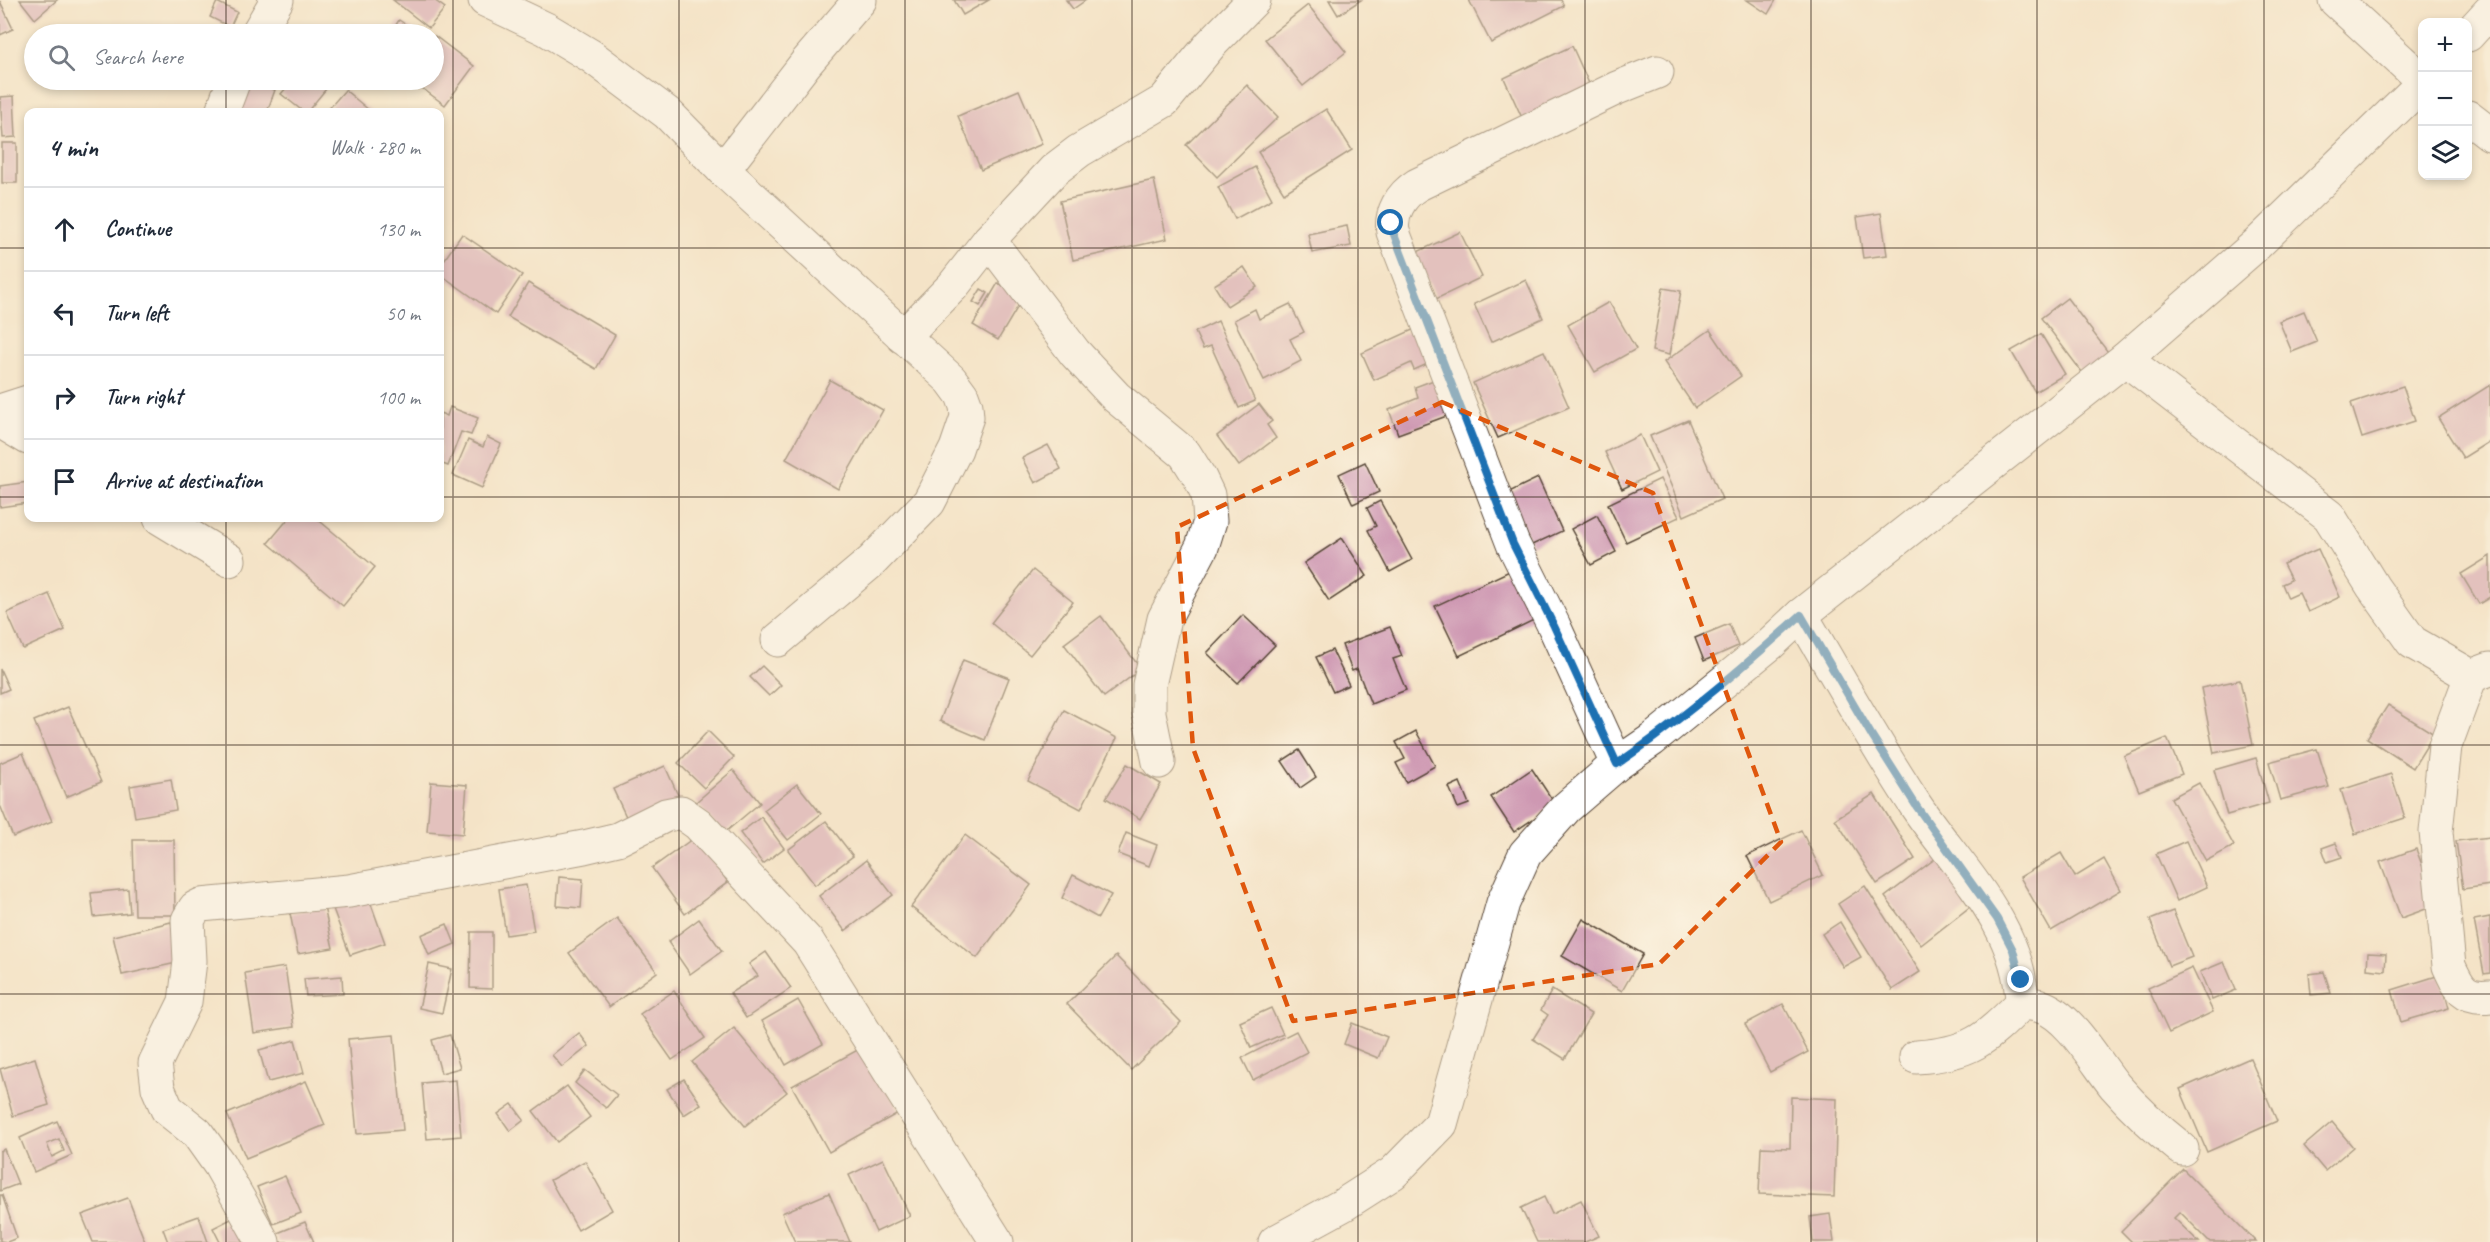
<!DOCTYPE html>
<meta charset="utf-8">
<style>
:root{--surface:#fff;--page:#f2f2f3;--text:#1f2937;--muted:#747a83;--line:#e0e1e3}
body{margin:0;font-family:Caveat,sans-serif;background:var(--page);color:var(--text)}
.controls{position:absolute;right:18px;top:18px;display:grid;overflow:hidden;border-radius:12px;box-shadow:0 3px 9px #0003}
.controls button{width:54px;height:54px;display:grid;place-items:center;padding:0;border:0;border-bottom:2px solid var(--line);background:var(--surface);color:var(--text);font:30px sans-serif}
.stop{position:absolute;width:18px;height:18px;margin:-14px;border:4px solid #1f6fb2;border-radius:50%;background:#fff}
.stop.end{background:#1f6fb2;border-color:#fff;box-shadow:0 2px 6px #0008}
.list{margin:0;padding:0;list-style:none}
h2{display:flex;justify-content:space-between;align-items:center;height:78px;margin:0;padding:0 24px;font-size:26px}
h2 small{font-size:20px;font-weight:400;color:var(--muted)}
.list li{display:grid;grid-template-columns:39px 1fr auto;gap:18px;align-items:center;box-sizing:border-box;height:84px;padding:0 24px;border-top:2px solid var(--line)}
.list b{display:block;font-size:22px;white-space:nowrap}
.list em{font-size:20px;font-style:normal;color:var(--muted)}
.icon{flex:none;width:33px;height:33px;fill:none;stroke:currentColor;stroke-width:2;stroke-linecap:round;stroke-linejoin:round}
.map{position:relative;flex:none;width:2490px;height:1242px;overflow:hidden}
.search{position:absolute;background:var(--surface);box-shadow:0 3px 9px #0003;left:24px;top:24px;width:420px;height:66px;display:flex;align-items:center;gap:15px;box-sizing:border-box;padding:0 21px;border-radius:33px;color:var(--muted);font-size:22px}
.panel{position:absolute;background:var(--surface);box-shadow:0 3px 9px #0003;left:24px;top:108px;width:420px;height:414px;border-radius:12px}
.map>svg:first-child{display:block}
</style>
<div class="map">
<svg width="2490" height="1242" viewBox="0 0 2490 1242">
<rect width="100%" height="100%" fill="#fcf5e5"/>
<filter id="ink" filterUnits="userSpaceOnUse"><feTurbulence type="fractalNoise" baseFrequency=".0167" numOctaves="2"/><feDisplacementMap in="SourceGraphic" scale="12" xChannelSelector="R" yChannelSelector="G"/><feConvolveMatrix kernelMatrix="1 2 1 2 8 2 1 2 1" color-interpolation-filters="sRGB"/></filter>
<filter id="wash" filterUnits="userSpaceOnUse"><feTurbulence type="fractalNoise" baseFrequency=".008" numOctaves="4" result="noise"/><feDisplacementMap in="SourceGraphic" scale="24" xChannelSelector="R" yChannelSelector="G"/><feGaussianBlur stdDeviation="1.35" result="paint"/><feColorMatrix in="noise" values="0 0 0 0 0 0 0 0 0 0 0 0 0 0 0 0 0 1.4 0 .05"/><feComposite in="paint" operator="in"/></filter>
<g filter="url(#wash)">
<rect width="100%" height="100%" fill="#f4e3c7"/>
<g id="blocks">
<g fill="#ce98b2" fill-rule="evenodd">
<polygon points="20,0 57,0 35,19"/>
<polygon points="393,0 434,0 445,8 429,28"/>
<polygon points="954,0 989,0 963,15"/>
<polygon points="1066,0 1086,0 1073,9"/>
<polygon points="1329,0 1361,0 1338,15"/>
<polygon points="1469,0 1561,0 1564,6 1491,43"/>
<polygon points="1747,0 1776,0 1768,14"/>
<polygon points="0,1 13,29 0,35"/>
<polygon points="217,2 237,12 230,27 210,17"/>
<polygon points="1308,5 1346,52 1303,86 1265,39"/>
<polygon points="399,20 420,34 390,34"/>
<polygon points="435,36 474,66 445,105 411,80 434,80"/>
<polygon points="1572,46 1591,88 1523,120 1504,78"/>
<polygon points="249,80 275,90 267,112 238,112"/>
<polygon points="293,80 314,80 326,89 307,112 304,112 281,94"/>
<polygon points="1247,85 1278,117 1217,177 1186,145"/>
<polygon points="345,90 370,111 369,112 326,112"/>
<polygon points="1019,90 1042,144 981,170 958,116"/>
<polygon points="14,96 16,137 3,138 0,97"/>
<polygon points="1326,109 1352,150 1284,193 1258,152"/>
<rect x="2" y="143" width="15" height="40"/>
<polygon points="1255,167 1272,199 1235,219 1218,187"/>
<polygon points="1154,180 1167,239 1073,260 1060,201"/>
<polygon points="1881,213 1887,255 1863,258 1857,217"/>
<polygon points="1347,226 1351,246 1312,253 1308,234"/>
<polygon points="1460,232 1482,277 1436,299 1415,253"/>
<polygon points="462,234 522,275 496,314 440,274 440,266"/>
<polygon points="1244,267 1257,287 1227,306 1214,285"/>
<polygon points="1526,280 1543,318 1491,342 1474,304"/>
<polygon points="528,283 615,335 596,369 508,317"/>
<polygon points="998,283 1023,298 998,340 973,325"/>
<polygon points="1663,288 1681,291 1669,355 1652,351"/>
<polygon points="981,289 988,293 980,306 973,302"/>
<polygon points="2067,298 2114,360 2088,380 2041,318"/>
<polygon points="1609,302 1636,349 1595,372 1568,325"/>
<polygon points="1290,304 1304,332 1290,339 1301,361 1264,380 1234,320 1255,309 1259,319"/>
<polygon points="2304,311 2317,342 2292,352 2279,321"/>
<polygon points="1218,321 1255,401 1239,408 1211,346 1203,349 1195,332"/>
<polygon points="1419,327 1434,361 1414,370 1411,363 1374,380 1362,353"/>
<polygon points="1710,330 1741,376 1695,408 1664,362"/>
<polygon points="2041,334 2065,374 2035,392 2011,351"/>
<polygon points="1544,351 1569,407 1498,438 1473,383"/>
<polygon points="1439,378 1452,414 1398,434 1389,410 1418,398 1415,387"/>
<polygon points="830,380 883,410 838,489 786,459"/>
<polygon points="2490,385 2490,441 2463,458 2438,418"/>
<polygon points="2403,386 2415,421 2362,438 2351,403"/>
<polygon points="1259,404 1272,421 1267,425 1276,438 1239,466 1217,436"/>
<polygon points="450,407 478,418 471,435 461,432 448,466 440,463 440,413 447,416"/>
<polygon points="1688,420 1722,499 1684,516 1650,436"/>
<polygon points="1640,435 1657,472 1622,489 1605,452"/>
<polygon points="487,437 501,444 482,488 453,475 468,440 483,447"/>
<polygon points="1048,445 1061,469 1035,483 1022,458"/>
<polygon points="1365,462 1379,492 1353,504 1339,474"/>
<polygon points="1538,478 1562,531 1532,545 1507,493"/>
<polygon points="1660,479 1679,517 1626,542 1608,504"/>
<polygon points="28,482 28,503 0,507 0,486"/>
<polygon points="1380,501 1412,560 1390,572 1368,530 1376,526 1367,508"/>
<polygon points="1597,515 1616,552 1591,565 1571,529"/>
<polygon points="289,518 316,518 375,567 343,606 268,543"/>
<polygon points="1342,538 1367,576 1329,601 1304,563"/>
<polygon points="2318,549 2340,597 2308,612 2299,593 2288,598 2282,584 2291,580 2283,564"/>
<polygon points="2490,556 2490,597 2479,604 2461,574"/>
<polygon points="1518,567 1542,616 1459,656 1435,606"/>
<polygon points="1033,570 1073,602 1030,655 991,623"/>
<polygon points="49,594 65,630 23,649 7,613"/>
<polygon points="1243,615 1275,645 1238,683 1207,653"/>
<polygon points="1101,616 1141,669 1104,697 1064,644"/>
<polygon points="1729,624 1738,646 1704,661 1695,638"/>
<polygon points="1390,627 1402,656 1393,659 1406,690 1371,704 1357,669 1352,671 1342,645"/>
<polygon points="1332,650 1349,685 1333,692 1316,657"/>
<polygon points="963,660 1009,678 985,740 940,721"/>
<polygon points="762,666 781,685 769,696 750,677"/>
<polygon points="0,669 9,689 0,693"/>
<polygon points="2240,680 2253,745 2214,753 2201,688"/>
<polygon points="2388,705 2434,734 2413,768 2367,738"/>
<polygon points="68,707 101,782 66,797 34,721"/>
<polygon points="1064,710 1117,738 1081,809 1028,781"/>
<polygon points="708,731 734,757 704,788 678,763"/>
<polygon points="1416,731 1435,766 1406,782 1396,763 1405,759 1396,742"/>
<polygon points="2167,738 2182,774 2139,791 2124,756"/>
<polygon points="2317,749 2329,787 2280,800 2269,762"/>
<polygon points="1299,750 1316,777 1300,788 1282,761"/>
<polygon points="23,753 52,821 13,837 0,805 0,763"/>
<polygon points="2256,758 2269,803 2227,815 2214,770"/>
<polygon points="1127,764 1161,784 1140,819 1106,798"/>
<polygon points="665,766 681,802 630,825 613,789"/>
<polygon points="1532,769 1555,804 1514,832 1491,797"/>
<polygon points="733,770 760,803 723,834 696,802"/>
<polygon points="2391,774 2405,818 2355,834 2341,790"/>
<polygon points="171,779 176,810 135,817 130,786"/>
<polygon points="431,782 467,785 463,834 427,831"/>
<polygon points="1460,782 1469,804 1458,808 1449,787"/>
<polygon points="2199,783 2234,846 2206,861 2171,798"/>
<polygon points="797,784 821,814 788,840 764,810"/>
<polygon points="1874,794 1915,859 1877,884 1835,819"/>
<polygon points="761,817 784,848 763,864 740,833"/>
<polygon points="826,821 853,856 815,885 788,850"/>
<polygon points="1801,830 1823,875 1769,901 1747,856"/>
<polygon points="1126,833 1157,845 1149,866 1118,854"/>
<polygon points="965,835 1031,885 977,958 911,907"/>
<polygon points="695,837 728,882 685,914 652,868"/>
<polygon points="2490,837 2490,885 2463,889 2456,841"/>
<polygon points="133,840 174,840 175,915 135,915"/>
<polygon points="2186,841 2207,887 2177,901 2156,854"/>
<polygon points="2336,843 2342,857 2327,862 2322,848"/>
<polygon points="2416,849 2437,905 2401,918 2380,862"/>
<polygon points="2061,853 2075,877 2104,859 2121,890 2051,931 2020,877"/>
<polygon points="1940,855 1976,902 1921,945 1885,897"/>
<polygon points="866,860 893,895 845,931 819,896"/>
<polygon points="1073,875 1111,895 1098,918 1062,898"/>
<polygon points="559,877 583,879 581,908 557,906"/>
<polygon points="526,885 534,931 506,935 499,889"/>
<polygon points="1865,886 1920,972 1892,990 1838,904"/>
<polygon points="128,889 130,913 94,917 91,893"/>
<polygon points="367,893 385,943 350,955 332,906"/>
<polygon points="324,907 333,948 298,954 290,913"/>
<polygon points="2173,911 2192,957 2169,966 2150,920"/>
<polygon points="2490,917 2490,973 2484,974 2474,920"/>
<polygon points="617,918 657,972 609,1007 569,953"/>
<polygon points="699,919 722,951 690,974 668,942"/>
<polygon points="1583,919 1643,954 1622,991 1562,956"/>
<polygon points="171,922 181,962 122,975 113,936"/>
<polygon points="1840,922 1861,957 1843,967 1822,934"/>
<polygon points="447,924 455,944 429,955 421,935"/>
<polygon points="471,932 492,932 492,989 470,988"/>
<polygon points="766,952 791,988 746,1018 730,993 758,976 749,964"/>
<polygon points="2368,953 2386,954 2385,971 2367,969"/>
<polygon points="1116,956 1181,1022 1131,1070 1067,1004"/>
<polygon points="2224,962 2236,990 2212,1000 2200,972"/>
<polygon points="429,964 452,969 442,1013 419,1008"/>
<polygon points="285,967 294,1027 254,1033 245,973"/>
<polygon points="2192,968 2213,1012 2169,1033 2148,988"/>
<polygon points="2324,972 2331,993 2311,995 2309,974"/>
<polygon points="2440,975 2449,1008 2401,1022 2392,990"/>
<polygon points="342,976 343,994 306,996 304,979"/>
<polygon points="1552,990 1591,1014 1565,1059 1533,1039 1548,1015 1541,1010"/>
<polygon points="674,991 705,1038 672,1060 640,1014"/>
<polygon points="798,1000 823,1044 786,1065 762,1021"/>
<polygon points="1783,1004 1808,1052 1770,1072 1745,1024"/>
<polygon points="1271,1008 1283,1034 1251,1048 1240,1022"/>
<polygon points="1352,1023 1387,1037 1378,1058 1344,1044"/>
<polygon points="734,1028 787,1092 745,1126 692,1062"/>
<polygon points="1296,1031 1307,1052 1253,1080 1242,1058"/>
<polygon points="579,1033 589,1046 562,1067 552,1055"/>
<polygon points="394,1035 403,1130 357,1134 348,1039"/>
<polygon points="450,1035 460,1068 441,1073 432,1040"/>
<polygon points="295,1040 304,1073 268,1082 259,1050"/>
<polygon points="863,1047 900,1112 829,1152 792,1086"/>
<polygon points="35,1058 49,1105 13,1116 0,1069"/>
<polygon points="2250,1058 2277,1121 2207,1152 2180,1089"/>
<polygon points="585,1070 617,1095 606,1108 575,1083"/>
<polygon points="684,1079 701,1104 684,1115 667,1089"/>
<polygon points="456,1080 461,1136 427,1139 422,1083"/>
<polygon points="306,1081 325,1125 246,1158 227,1114"/>
<polygon points="567,1086 590,1117 557,1142 533,1111"/>
<polygon points="1791,1097 1837,1099 1834,1197 1759,1194 1761,1147 1790,1148"/>
<polygon points="512,1104 524,1120 510,1131 498,1114"/>
<path d="M57,1121L72,1155L34,1172L20,1138ZM59,1139L64,1151L52,1157L47,1144Z"/>
<polygon points="2332,1122 2353,1147 2325,1171 2304,1146"/>
<polygon points="4,1149 18,1184 0,1191 0,1151"/>
<polygon points="883,1159 910,1216 876,1232 849,1175"/>
<polygon points="585,1161 612,1210 578,1230 550,1180"/>
<polygon points="2183,1169 2256,1242 2210,1242 2180,1212 2174,1218 2199,1242 2132,1242 2121,1231"/>
<polygon points="285,1176 301,1213 273,1224 257,1187"/>
<polygon points="829,1193 850,1242 795,1242 782,1213"/>
<polygon points="0,1195 2,1195 17,1238 7,1242 0,1241"/>
<polygon points="1544,1197 1552,1214 1581,1200 1599,1236 1585,1242 1537,1242 1521,1208"/>
<polygon points="128,1198 145,1242 93,1242 82,1215"/>
<polygon points="1830,1214 1834,1242 1813,1242 1810,1217"/>
<polygon points="199,1216 208,1242 168,1242 163,1229"/>
<polygon points="235,1217 248,1242 220,1242 213,1228"/>
<polygon points="305,1222 314,1242 278,1242 275,1234"/>
</g>
</g>
</g>
<g filter="url(#ink)">
<use href="#blocks" fill-opacity="0" stroke="#574637" stroke-width="1.5"/>
<g fill="none" stroke-linecap="round" stroke-linejoin="round">
<g stroke="#574637" stroke-width="35">
<g id="street">
<polyline points="485,0 546,29 591,56 667,113 723,170 951,380 962,395 966,406 967,417 956,449 929,502 872,561 778,640"/>
<polyline points="2335,0 2422,80"/>
<polyline points="257,34 277,0"/>
<polyline points="2468,35 2490,11"/>
<polyline points="222,112 234,80"/>
<polyline points="2468,117 2490,134"/>
<polyline points="723,170 806,63 860,0"/>
<polyline points="989,240 1075,353 1116,397 1185,454 1200,478 1208,495 1210,521 1202,547 1164,619 1149,685 1149,713 1159,762"/>
<polyline points="903,337 953,286 989,240 1054,170 1079,151 1164,101 1211,44 1254,0"/>
<polyline points="2125,359 2329,516 2373,587 2412,642 2471,676 2490,669"/>
<polyline points="0,411 28,402"/>
<polyline points="0,421 28,438"/>
<polyline points="160,518 229,560"/>
<path d="M1801,615C1839,679 1875,744 1916,806C1958,868 2020,925 2022,1003C1985,1040 1970,1054 1916,1057"/>
<path d="M2471,676L2445,746L2436,832L2449,966C2459,988 2464,999 2490,996"/>
<path d="M1617,764L1554,626L1513,544L1393,232C1390,213 1401,195 1417,185L1617,88L1657,72"/>
<path d="M2022,1003C2028,1004 2035,1004 2040,1006C2070,1015 2096,1063 2115,1086C2135,1109 2158,1130 2182,1149"/>
<polyline points="263,1242 219,1164 197,1133 167,1109 158,1088 155,1063 185,1002 190,961 188,920 195,908 201,905 349,891 584,847 618,839 666,815 681,812 698,824 808,942 997,1242"/>
<polyline points="1275,1242 1343,1205 1393,1173 1441,1124 1503,903 1525,854 1566,808 1617,764 1652,740 1770,644 1801,615 2125,359 2256,245 2422,84"/>
</g>
</g>
<use href="#street" stroke="#fff" stroke-width="33"/>
</g>
</g>
<g fill="none" stroke-linecap="round" stroke-linejoin="round" filter="url(#ink)">
<path stroke="#1f6fb2" stroke-width="8" d="M1391,223L1393,232L1513,544L1554,626L1617,764C1682,720 1743,668 1801,615L1872,736L1917,807L1997,919L2013,950L2021,980"/>
</g>
<path d="M0 0H2490V1242H0ZM1442,402L1653,493L1781,842L1659,964L1293,1021L1193,748L1177,527Z" fill="#f4e3c7" fill-opacity=".55" fill-rule="evenodd"/>
<path fill="none" stroke="#df570d" stroke-width="4.5" stroke-dasharray="12 8" stroke-linejoin="round" d="M1442,402L1653,493L1781,842L1659,964L1293,1021L1193,748L1177,527Z"/>
<path fill="none" stroke="#3b2a1e" stroke-width="1.5" stroke-opacity="0.55" d="M226,0V34M453,0V1242M679,0V1242M905,0V1242M1132,0V1242M1358,0V1242M1585,0V1242M1811,0V1242M2037,0V1242M2264,0V1242M226,80V112M0,248H28M440,248H2490M0,497H28M440,497H2490M226,518V1242M0,745H2490M0,994H2490"/>
</svg>
<div class="controls">
<button>+</button>
<button>−</button>
<button><svg class="icon" aria-label="layers" viewBox="0 0 24 24"><path d="M12 4l9 5-9 5-9-5zM3 14l9 5 9-5"/></svg></button>
</div>
<div class="stop" style="left:1391px;top:223px"></div>
<div class="stop end" style="left:2021px;top:980px"></div>
<div class="search"><svg class="icon" aria-label="search" viewBox="0 0 24 24"><circle cx="10" cy="10" r="6"/><path d="M15 15l6 6"/></svg>Search here</div>
<section class="panel">
<h2>4 min<small>Walk · 280 m</small></h2>
<ul class="list">
<li><svg class="icon" aria-label="ahead" viewBox="0 0 24 24"><path d="M12 20V5M6 11l6-6 6 6"/></svg><div><b>Continue</b></div><em>130 m</em></li>
<li><svg class="icon" aria-label="left" viewBox="0 0 24 24"><path d="M17 20v-9H6M10 6l-5 5 5 5"/></svg><div><b>Turn left</b></div><em>50 m</em></li>
<li><svg class="icon" aria-label="right" viewBox="0 0 24 24"><path d="M7 20v-9h11M14 6l5 5-5 5"/></svg><div><b>Turn right</b></div><em>100 m</em></li>
<li><svg class="icon" aria-label="arrive" viewBox="0 0 24 24"><path d="M6 21V4h12l-3 4 3 4H6"/></svg><div><b>Arrive at destination</b></div></li>
</ul>
</section>
</div>
